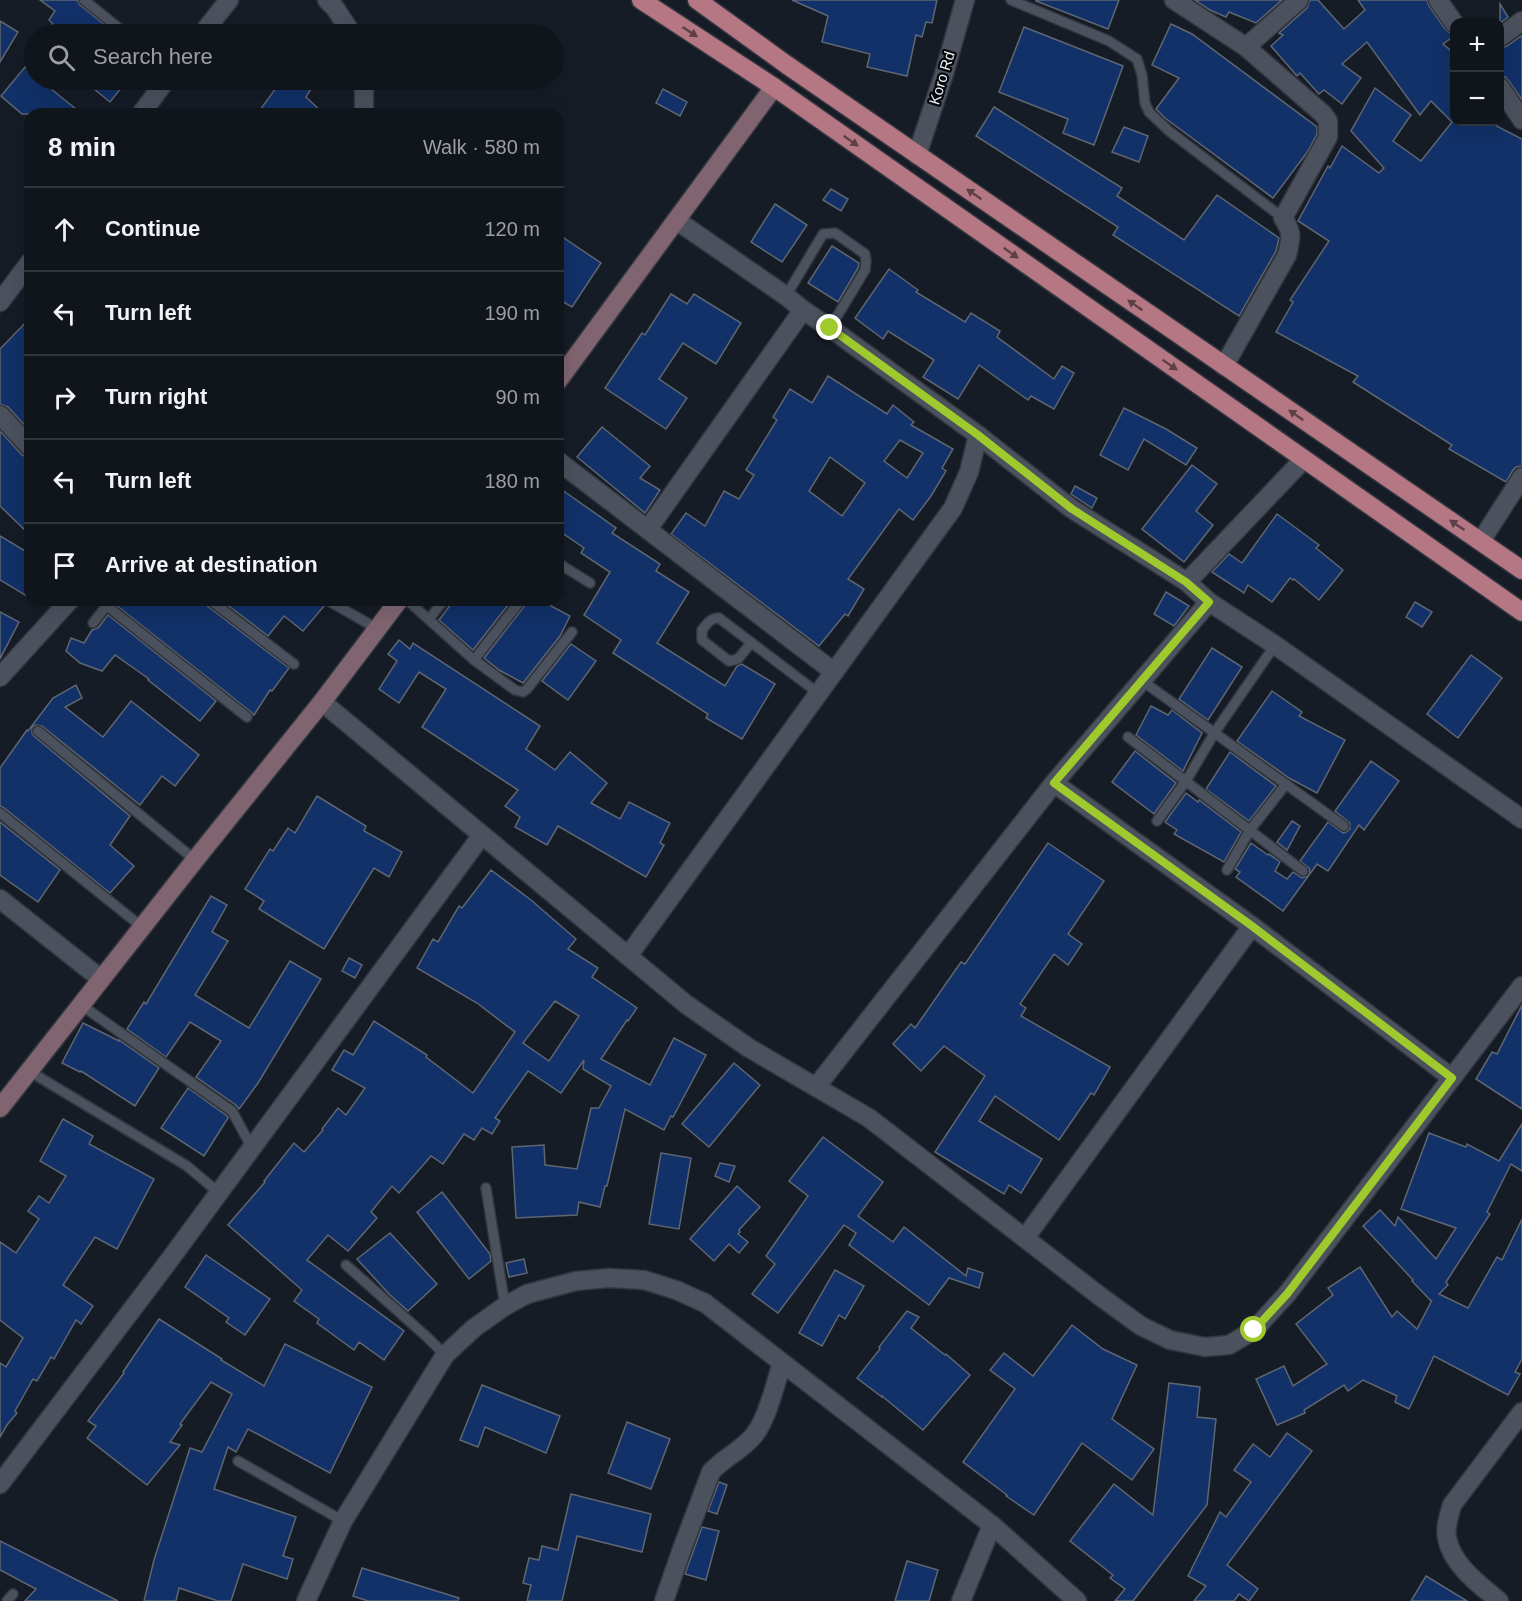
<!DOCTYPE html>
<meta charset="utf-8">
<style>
:root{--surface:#10151c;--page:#1e2229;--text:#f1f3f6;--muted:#9c9fa3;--line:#30343b}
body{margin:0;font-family:Helvetica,sans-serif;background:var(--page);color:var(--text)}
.controls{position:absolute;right:18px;top:18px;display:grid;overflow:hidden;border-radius:12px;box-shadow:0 6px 24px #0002}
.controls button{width:54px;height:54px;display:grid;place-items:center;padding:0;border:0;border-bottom:2px solid var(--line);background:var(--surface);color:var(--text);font:30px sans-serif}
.stop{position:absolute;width:18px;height:18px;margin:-14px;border:4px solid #9fca2d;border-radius:50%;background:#fff}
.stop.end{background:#9fca2d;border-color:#fff;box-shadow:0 2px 6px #0008}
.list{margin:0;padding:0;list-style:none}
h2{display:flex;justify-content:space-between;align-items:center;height:78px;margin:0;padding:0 24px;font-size:26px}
h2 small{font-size:20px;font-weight:400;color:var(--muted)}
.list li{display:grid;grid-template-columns:39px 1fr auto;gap:18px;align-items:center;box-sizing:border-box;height:84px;padding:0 24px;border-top:2px solid var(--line)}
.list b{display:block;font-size:22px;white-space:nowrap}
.list em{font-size:20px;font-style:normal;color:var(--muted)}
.icon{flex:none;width:33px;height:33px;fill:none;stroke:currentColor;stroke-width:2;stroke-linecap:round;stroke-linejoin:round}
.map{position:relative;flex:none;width:1522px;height:1601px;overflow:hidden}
.search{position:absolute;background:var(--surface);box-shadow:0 6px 24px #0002;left:24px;top:24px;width:540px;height:66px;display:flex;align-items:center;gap:15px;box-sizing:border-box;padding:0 21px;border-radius:33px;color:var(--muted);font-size:22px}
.panel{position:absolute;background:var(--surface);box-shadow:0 6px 24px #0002;left:24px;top:108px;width:540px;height:498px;border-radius:18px}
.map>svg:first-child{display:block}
</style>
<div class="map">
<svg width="1522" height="1601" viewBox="0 0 1522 1601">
<rect width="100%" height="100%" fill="#161c26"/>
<g fill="#123169" stroke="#5e6672" stroke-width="1.5" fill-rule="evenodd">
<polygon points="40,0 77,0 80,5 116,34 45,34 53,24 49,20 55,11"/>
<polygon points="792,0 937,0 932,23 926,22 922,37 916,35 907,76 867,67 870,54 822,42 828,16"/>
<polygon points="1036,0 1119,0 1108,29 1036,1"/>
<polygon points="1195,0 1282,0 1256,23 1229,12 1226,17 1210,10"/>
<polygon points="1310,0 1318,0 1344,29 1365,10 1358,0 1427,0 1429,6 1445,29 1454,36 1443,44 1455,54 1455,122 1489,122 1522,139 1522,466 1516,467 1513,470 1506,482 1449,449 1452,445 1353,382 1358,376 1276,332 1293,302 1290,300 1329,241 1298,221 1328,166 1330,168 1342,146 1379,173 1384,168 1351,131 1375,88 1411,115 1393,141 1421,161 1452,122 1431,101 1420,115 1367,42 1342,64 1361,78 1342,104 1324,90 1319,94 1300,73 1297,76 1271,46 1283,35 1279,33 1307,8"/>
<polygon points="1500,4 1508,17 1500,23"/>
<polygon points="0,21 18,32 0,62"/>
<polygon points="1171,24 1192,34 1317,127 1317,134 1308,151 1273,198 1165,118 1156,109 1179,78 1152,65"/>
<polygon points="1024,27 1123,66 1094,145 1063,133 1068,119 999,92"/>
<polygon points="1521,36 1522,38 1522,100 1509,81 1505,77 1501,76 1500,73 1500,48 1507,46"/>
<polygon points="25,67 34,75 34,80 40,80 82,114 22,114 1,96"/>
<polygon points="83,80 113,80 122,87 110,102"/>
<polygon points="282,80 316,80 306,97 324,114 257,114"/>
<polygon points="663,89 687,102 680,116 656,103"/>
<polygon points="994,107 1122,188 1117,196 1184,240 1217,195 1279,238 1276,251 1239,316 1113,235 1118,227 976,136"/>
<polygon points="1124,127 1148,136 1139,162 1112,152"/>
<polygon points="831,189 848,199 841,211 823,200"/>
<polygon points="775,204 807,225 782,262 751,242"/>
<polygon points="558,234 601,263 572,307 558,299"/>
<polygon points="832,246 859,263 858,268 838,302 808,283"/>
<polygon points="889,269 918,290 916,292 965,322 971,313 1000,331 997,337 1054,379 1062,366 1074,373 1054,409 1031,396 1028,400 979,365 958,399 923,377 934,360 888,331 883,339 855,318"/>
<polygon points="671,294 687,304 694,294 741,323 716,364 683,343 659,379 687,398 666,429 605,388 642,333 645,335"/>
<polygon points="30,318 30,431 8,407 0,404 0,349"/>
<path d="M828,376L887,414L893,405L914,422L911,425L953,449L942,468L946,471L931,496L913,520L899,509L848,579L864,589L848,616L845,614L819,646L671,534L686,513L705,526L724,491L739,499L754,475L746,470L777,420L773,417L790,389L812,403ZM900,440L923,453L907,478L884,461ZM830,457L865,483L842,516L809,491Z"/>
<polygon points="1124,408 1166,429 1197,448 1186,465 1144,439 1128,470 1100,455"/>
<polygon points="602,427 650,466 640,478 660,490 645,513 577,457"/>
<polygon points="0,431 22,455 30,458 30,535 0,506"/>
<polygon points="1192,465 1217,484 1196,511 1213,525 1184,562 1142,529"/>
<polygon points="1075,486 1097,498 1092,508 1071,494"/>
<polygon points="558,487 616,528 612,533 660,564 656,571 689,592 657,643 725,686 737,666 742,664 775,684 742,739 706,718 708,714 613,653 621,640 584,615 610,572 581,553 584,548 558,530"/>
<polygon points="1277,514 1319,545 1316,548 1343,570 1319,600 1294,579 1293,580 1290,578 1272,602 1248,585 1244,593 1212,572 1229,554 1242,563"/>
<polygon points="0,536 30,554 30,598 0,580"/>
<polygon points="1166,592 1189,606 1174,626 1154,614"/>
<polygon points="118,600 203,600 206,605 289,668 272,691 270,690 254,715 251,712 116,605"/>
<polygon points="221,600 320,600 324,606 303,631 284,616 268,636"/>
<polygon points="454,600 512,600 473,650 439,620"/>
<polygon points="528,600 540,600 570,616 560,636 523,683 499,670 484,658 526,604"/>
<polygon points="1415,602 1432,612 1422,627 1406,617"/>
<polygon points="0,612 19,622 0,659"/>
<polygon points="108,615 216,701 200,721 148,680 149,679 115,655 102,671 80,663 66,651 71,638 84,643 92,630 98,628"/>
<polygon points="399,640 410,649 413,643 540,726 526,749 555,770 570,752 607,783 591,803 620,819 629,802 670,823 660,843 664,845 646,877 558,826 547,845 515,827 520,817 505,806 518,790 422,727 446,689 419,672 399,703 379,689 397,661 388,654"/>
<polygon points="571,644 596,661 568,700 542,681"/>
<polygon points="1212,648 1242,667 1208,720 1179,699"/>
<polygon points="1471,655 1502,678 1458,738 1427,714"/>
<polygon points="76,685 82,698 65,707 103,737 131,701 199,755 175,786 162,776 140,805 42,726 36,725 32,727 32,733 34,736 130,816 110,845 134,866 110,893 4,808 0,806 0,768 27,730 28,731 53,698"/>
<polygon points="1272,691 1302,712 1299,716 1345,740 1317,793 1289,778 1237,741"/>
<polygon points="1151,706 1168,715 1172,710 1202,733 1183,771 1136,735"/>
<polygon points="1135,751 1176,783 1154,814 1112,782"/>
<polygon points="1230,752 1276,786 1249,821 1206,789"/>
<polygon points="1371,761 1399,781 1364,830 1359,825 1328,871 1317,864 1283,911 1236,877 1240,872 1235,869 1251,843 1268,855 1269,854 1280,862 1275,871 1287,879 1293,872 1302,878 1308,876 1310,872 1309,868 1300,861 1328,822 1343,833 1346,832 1350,829 1350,823 1335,811"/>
<polygon points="1186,793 1198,802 1199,800 1241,832 1224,862 1174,834 1177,830 1165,822"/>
<polygon points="317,796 366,826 364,831 402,852 389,877 374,868 324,949 259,909 264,901 245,889 270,849 273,851 288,828 295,833"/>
<polygon points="1292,821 1300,826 1287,850 1277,842"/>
<polygon points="0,822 60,870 38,902 0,875"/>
<polygon points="1048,843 1104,881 1068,934 1082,944 1068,965 1054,954 1020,1004 1026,1008 1021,1016 1110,1067 1094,1095 1091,1093 1059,1140 995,1096 979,1121 1042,1159 1021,1193 1009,1185 1004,1194 935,1152 985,1076 944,1046 921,1071 893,1044 911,1024 915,1028 961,962 965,964"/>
<path d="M491,870L531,900L576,939L568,949L598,968L592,977L637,1008L628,1021L627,1020L601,1059L650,1085L674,1038L706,1055L673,1117L671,1116L664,1130L625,1109L607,1186H605L600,1207L579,1202L577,1215L516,1218L512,1147L544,1145L545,1165L577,1169L591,1108H599L611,1086L583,1069L584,1060L561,1093L528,1071L495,1118L500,1121L492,1134L482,1128L474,1140L464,1134L443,1164L431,1156L399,1193L392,1186L371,1212L377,1218L348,1251L328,1235L307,1260L404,1331L384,1360L359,1342L354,1350L317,1323L319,1319L294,1301L302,1290L228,1225L265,1182L264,1181L294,1143L304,1152L323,1130L322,1129L338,1108L346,1115L365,1088L332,1070L344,1050L353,1055L374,1021L427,1055L426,1057L473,1093L515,1032L477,1003L417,968L433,939L438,942L459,906L462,908ZM555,1001L579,1016L549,1061L523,1043Z"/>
<polygon points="211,896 227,905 212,932 228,941 195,995 249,1028 290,961 321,979 258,1083 239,1109 236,1105 196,1077 221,1041 190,1022 166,1057 127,1029 144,1002 146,1004"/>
<polygon points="349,958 362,965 355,978 342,971"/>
<polygon points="1522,1005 1522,1109 1476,1079 1492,1052 1497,1054"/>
<polygon points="83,1023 119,1041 119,1040 159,1068 135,1106 81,1071 80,1072 62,1063"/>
<polygon points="734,1063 760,1085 709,1147 682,1124"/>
<polygon points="188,1088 227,1116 228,1118 204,1156 161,1128"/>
<polygon points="63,1119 93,1136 89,1144 154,1179 117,1249 95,1237 63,1285 93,1306 81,1324 76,1320 54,1359 51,1357 37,1381 33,1379 15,1411 17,1413 7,1425 0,1437 0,1363 6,1367 23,1338 0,1320 0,1242 16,1253 39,1219 28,1211 39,1196 49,1203 66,1176 40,1161"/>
<polygon points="1522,1124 1522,1171 1511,1164 1487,1212 1490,1214 1446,1282 1448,1285 1439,1294 1468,1308 1497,1257 1502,1260 1522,1219 1522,1359 1515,1372 1520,1374 1508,1395 1434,1356 1409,1409 1395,1402 1397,1396 1363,1380 1348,1391 1344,1385 1304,1410 1305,1413 1277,1425 1256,1379 1284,1366 1293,1386 1327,1364 1296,1324 1333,1295 1328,1288 1360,1267 1392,1317 1397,1311 1417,1329 1432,1300 1431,1301 1412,1281 1413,1280 1363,1226 1380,1210 1395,1226 1398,1217 1436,1259 1456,1228 1401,1209 1429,1133 1466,1147 1467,1144 1499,1161"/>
<polygon points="823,1137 883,1182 858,1216 893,1242 904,1227 966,1276 968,1268 983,1273 979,1288 949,1278 929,1305 849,1245 856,1233 844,1225 778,1313 752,1294 775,1264 766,1256 808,1196 789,1181"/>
<polygon points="661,1153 691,1158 679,1229 649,1224"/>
<polygon points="720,1163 735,1166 729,1182 715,1176"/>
<polygon points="737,1186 760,1207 739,1230 740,1232 738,1234 748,1242 739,1253 729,1244 714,1261 690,1239"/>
<polygon points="442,1192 490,1254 491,1261 469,1279 417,1212"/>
<polygon points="390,1233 437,1284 408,1311 389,1294 357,1259"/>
<polygon points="206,1255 270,1299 245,1335 226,1322 229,1318 185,1287"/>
<polygon points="524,1259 527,1273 509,1277 506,1263"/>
<polygon points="835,1270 864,1286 845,1319 839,1315 822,1346 799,1333"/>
<polygon points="907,1311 919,1317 911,1328 945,1355 946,1354 970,1375 923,1430 882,1396 882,1397 857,1378 880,1349 879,1347"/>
<polygon points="159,1319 222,1359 221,1360 264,1386 285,1344 372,1387 330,1473 248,1429 236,1452 228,1447 214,1489 296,1517 283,1556 293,1559 287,1579 243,1564 231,1601 218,1601 179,1588 176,1601 144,1601 154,1560 190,1448 202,1452 232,1394 211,1382 180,1424 182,1425 170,1442 180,1445 147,1485 87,1438 96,1426 88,1421 124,1373 123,1372"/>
<polygon points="1072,1325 1103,1349 1137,1365 1112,1419 1154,1449 1132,1480 1082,1443 1034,1515 1006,1496 1007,1495 963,1462 1015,1389 990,1370 1004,1353 1033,1376"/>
<polygon points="1169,1383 1200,1387 1197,1417 1216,1419 1207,1505 1133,1601 1115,1601 1125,1589 1110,1578 1113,1575 1070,1541 1114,1484 1153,1515"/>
<polygon points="482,1385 560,1416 546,1453 485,1427 478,1447 460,1440"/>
<polygon points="627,1422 670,1439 651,1489 608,1473"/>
<polygon points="1287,1433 1312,1451 1227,1565 1258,1589 1249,1601 1239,1594 1234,1601 1194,1601 1206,1586 1188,1576 1220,1512 1226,1517 1251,1482 1234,1470 1253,1444 1270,1457"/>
<polygon points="719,1482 727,1485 717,1514 708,1511"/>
<polygon points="571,1494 651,1514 642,1552 577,1536 562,1601 527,1601 531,1585 523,1583 529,1558 539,1560 542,1546 558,1550"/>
<polygon points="702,1527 719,1531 706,1580 685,1574"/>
<polygon points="0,1541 118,1601 25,1601 36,1589 0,1570"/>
<polygon points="907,1561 938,1570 929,1601 895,1601"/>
<polygon points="362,1568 459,1598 458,1601 368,1601 353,1596"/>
<polygon points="1426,1576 1467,1601 1411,1601"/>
</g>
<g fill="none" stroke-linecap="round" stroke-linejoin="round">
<g stroke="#32363e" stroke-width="12">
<g id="lane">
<polyline points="84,0 126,34"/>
<polyline points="1011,0 1109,41 1137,59 1142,75 1145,103 1149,112 1169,131 1283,218"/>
<polyline points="786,296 823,234 835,233 865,254 866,261 865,270 830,328"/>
<polyline points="558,563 590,583"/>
<polyline points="210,600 294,664"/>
<polyline points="327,600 376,628"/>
<polyline points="407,600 474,660 515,690 523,692 527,689 572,632"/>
<polyline points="107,606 247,717"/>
<polyline points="429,619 444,600"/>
<polyline points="93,623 111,600"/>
<path d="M751,643L738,659L729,661L702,640V630C707,624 710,618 719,618L818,693"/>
<polyline points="474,660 521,600"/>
<polyline points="1141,680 1344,826"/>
<polyline points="38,731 195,860"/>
<polyline points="1128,737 1303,871"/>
<polyline points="0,813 142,927"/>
<polyline points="1157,821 1186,781 1215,732 1275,645"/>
<polyline points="1227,870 1250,830 1286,784"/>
<polyline points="81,1005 232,1111 252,1148"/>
<polyline points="29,1071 187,1166 219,1193"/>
<polyline points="486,1188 505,1306"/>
<polyline points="346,1265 427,1337 445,1355"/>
<polyline points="238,1461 343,1521"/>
<polyline points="7,1601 13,1594"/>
</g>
</g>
<g stroke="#32363e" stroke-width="21">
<g id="street">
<polyline points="327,0 335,8 352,34"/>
<path d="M1174,0L1246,47L1323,114L1328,121V137L1283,218C1293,233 1291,238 1287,255L1224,366"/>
<polyline points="1438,0 1454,23"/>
<polyline points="202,34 229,0"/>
<polyline points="1500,37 1522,21"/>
<polyline points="1246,47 1299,0"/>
<polyline points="364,80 364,114"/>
<polyline points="1500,87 1522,120"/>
<polyline points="141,114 166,80"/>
<polyline points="917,155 944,74 965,0"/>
<polyline points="676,220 786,296 803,310 830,328 978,435 1072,509 1187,582 1209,602 1275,645 1522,819"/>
<polyline points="0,302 30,262"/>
<polyline points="0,415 30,447"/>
<polyline points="558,461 834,672"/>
<polyline points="648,529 803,310"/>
<polyline points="1481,541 1522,477"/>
<polyline points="1187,582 1304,459"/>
<polyline points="0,677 70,600"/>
<polyline points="322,702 687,1005 749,1048 869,1118 1101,1297 1141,1326 1170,1340 1205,1347 1229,1345 1254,1330 1287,1294 1522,986"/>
<polyline points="1054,783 1252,926 1452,1078"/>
<polyline points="0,899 101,979"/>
<polyline points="628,956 953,508 969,472 978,435"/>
<polyline points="816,1087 1054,783 1209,602"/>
<polyline points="1025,1238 1252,926"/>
<polyline points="0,1484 168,1262 482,835"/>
<polyline points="306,1601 343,1521 445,1355 474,1328 505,1306 527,1294 576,1281 609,1278 644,1280 676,1290 705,1303 992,1525 1077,1601"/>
<path d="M664,1601L682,1549L711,1472C724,1457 743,1450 755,1434C768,1416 775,1385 782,1363"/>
<polyline points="961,1601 992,1525"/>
<path d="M1499,1601C1480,1585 1452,1565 1447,1538C1445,1527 1449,1515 1452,1505L1522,1412"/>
</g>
</g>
<g stroke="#32363e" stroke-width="21">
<g id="secondary">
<polyline points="558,381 774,87"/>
<polyline points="0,1108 195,860 322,702 399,600"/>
</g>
</g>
<g stroke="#32363e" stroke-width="21">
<g id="primary">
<polyline points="641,0 774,87 1522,612"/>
<polyline points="697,0 787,65 1522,570"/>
</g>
</g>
<use href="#lane" stroke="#4b525e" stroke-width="9"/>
<use href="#street" stroke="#4b525e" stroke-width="18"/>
<use href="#secondary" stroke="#806571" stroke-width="18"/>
<use href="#primary" stroke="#b57783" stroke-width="18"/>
</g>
<defs><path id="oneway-solid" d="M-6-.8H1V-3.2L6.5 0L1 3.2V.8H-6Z" transform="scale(1.5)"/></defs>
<g fill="#5d3f46">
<use href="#oneway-solid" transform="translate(690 32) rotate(33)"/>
<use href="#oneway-solid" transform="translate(851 141) rotate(35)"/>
<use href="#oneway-solid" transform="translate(974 194) rotate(-145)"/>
<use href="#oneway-solid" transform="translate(1011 253) rotate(35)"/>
<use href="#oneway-solid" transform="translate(1135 305) rotate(-145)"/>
<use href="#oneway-solid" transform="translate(1170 365) rotate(35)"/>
<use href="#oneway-solid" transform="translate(1296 415) rotate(-145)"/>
<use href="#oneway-solid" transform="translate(1457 525) rotate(-146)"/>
</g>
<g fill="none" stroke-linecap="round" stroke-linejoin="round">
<polyline stroke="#9fca2d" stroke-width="8" points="830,328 978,435 1072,509 1186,582 1209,602 1054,783 1252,926 1452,1078 1287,1294 1254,1330"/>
</g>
<g text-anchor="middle" stroke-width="4.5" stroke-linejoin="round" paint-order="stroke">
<g font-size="15" fill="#f0f4fb" stroke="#05070a">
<text transform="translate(942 78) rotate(-73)" y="5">Koro Rd</text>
</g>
</g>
</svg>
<div class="controls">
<button>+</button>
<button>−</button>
</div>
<div class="stop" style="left:1254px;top:1330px"></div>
<div class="stop end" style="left:830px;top:328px"></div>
<div class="search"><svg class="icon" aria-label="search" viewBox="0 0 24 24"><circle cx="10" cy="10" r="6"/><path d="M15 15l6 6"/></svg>Search here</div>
<section class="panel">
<h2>8 min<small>Walk · 580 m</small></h2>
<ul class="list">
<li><svg class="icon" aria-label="ahead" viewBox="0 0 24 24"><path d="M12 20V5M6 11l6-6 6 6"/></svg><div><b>Continue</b></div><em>120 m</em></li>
<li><svg class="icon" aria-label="left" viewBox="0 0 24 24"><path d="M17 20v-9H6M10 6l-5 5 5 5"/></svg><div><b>Turn left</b></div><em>190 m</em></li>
<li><svg class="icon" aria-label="right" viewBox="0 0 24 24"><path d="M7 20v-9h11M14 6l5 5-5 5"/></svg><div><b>Turn right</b></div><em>90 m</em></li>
<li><svg class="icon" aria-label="left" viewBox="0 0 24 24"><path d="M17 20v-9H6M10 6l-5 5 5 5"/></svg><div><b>Turn left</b></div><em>180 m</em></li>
<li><svg class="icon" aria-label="arrive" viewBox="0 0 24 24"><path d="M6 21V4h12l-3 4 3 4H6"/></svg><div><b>Arrive at destination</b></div></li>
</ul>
</section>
</div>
